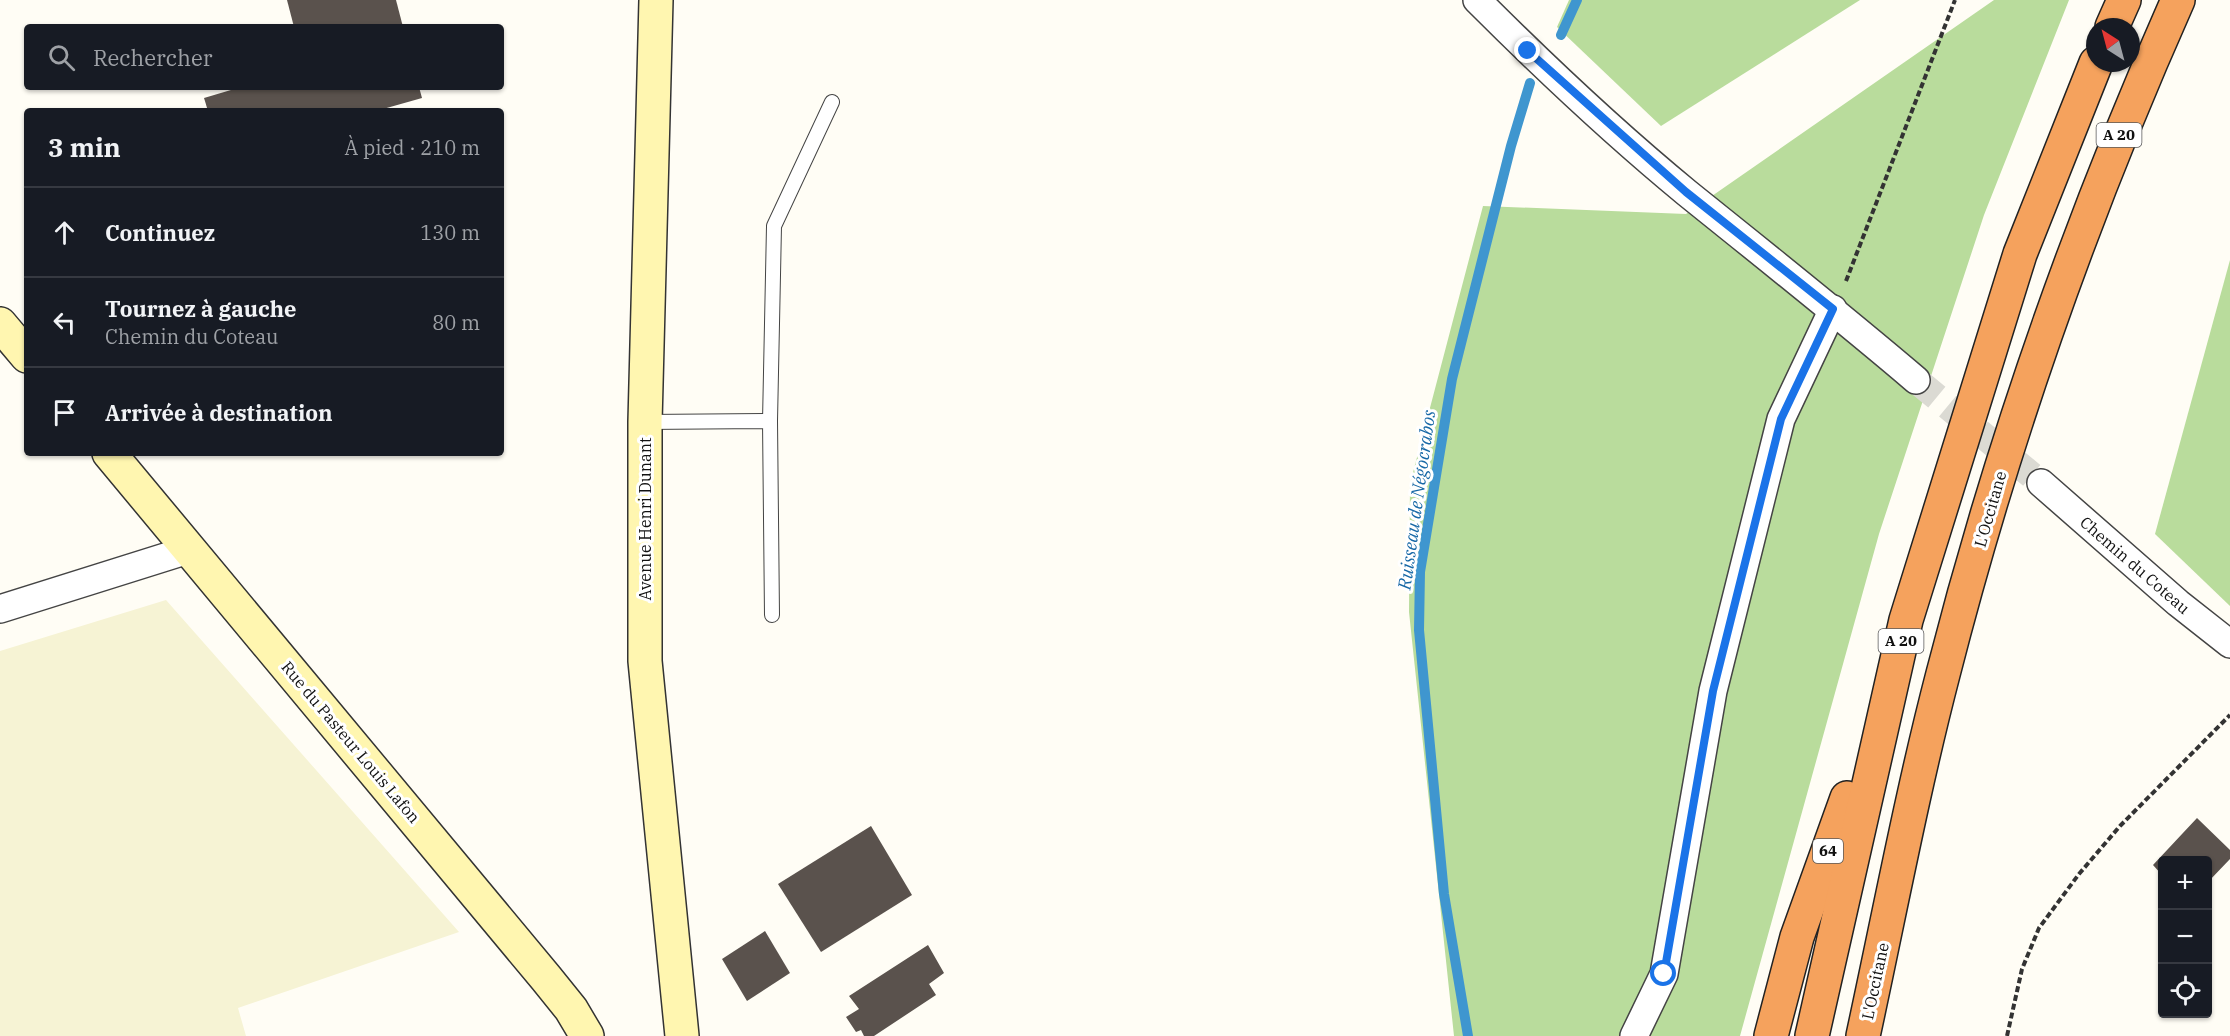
<!DOCTYPE html>
<html lang="fr">
<meta charset="utf-8">
<style>
:root{--surface:#171b24;--page:#242831;--text:#f1f3f6;--muted:#9ea1a6;--line:#363941}
body{margin:0;font-family:"IBM Plex Serif",serif;background:var(--page);color:var(--text)}
.controls{position:absolute;right:18px;bottom:18px;display:grid;overflow:hidden;border-radius:6px;box-shadow:0 2px 4px #0004}
.controls button{width:54px;height:54px;display:grid;place-items:center;padding:0;border:0;border-bottom:2px solid var(--line);background:var(--surface);color:var(--text);font:30px sans-serif}
.compass{position:absolute;left:2086px;top:18px;width:54px;height:54px;border-radius:50%;background:var(--surface);box-shadow:0 2px 4px #0004;rotate:324deg}
.stop{position:absolute;width:18px;height:18px;margin:-14px;border:4px solid #1a73e8;border-radius:50%;background:#fff}
.stop.end{background:#1a73e8;border-color:#fff;box-shadow:0 2px 6px #0008}
.list{margin:0;padding:0;list-style:none}
h2{display:flex;justify-content:space-between;align-items:center;height:78px;margin:0;padding:0 24px;font-size:26px}
h2 small{font-size:20px;font-weight:400;color:var(--muted)}
.list li{display:grid;grid-template-columns:39px 1fr auto;gap:18px;align-items:center;box-sizing:border-box;height:90px;padding:0 24px;border-top:2px solid var(--line)}
.list b{display:block;font-size:22px;white-space:nowrap}
.list p{margin:0;font-size:20px;white-space:nowrap;color:var(--muted)}
.list em{font-size:20px;font-style:normal;color:var(--muted)}
.icon{flex:none;width:33px;height:33px;fill:none;stroke:currentColor;stroke-width:2;stroke-linecap:round;stroke-linejoin:round}
.map{position:relative;flex:none;width:2230px;height:1036px;overflow:hidden}
.search{position:absolute;background:var(--surface);box-shadow:0 2px 4px #0004;left:24px;top:24px;width:480px;height:66px;display:flex;align-items:center;gap:15px;box-sizing:border-box;padding:0 21px;border-radius:6px;color:var(--muted);font-size:22px}
.panel{position:absolute;background:var(--surface);box-shadow:0 2px 4px #0004;left:24px;top:108px;width:480px;height:348px;border-radius:6px}
.map>svg:first-child{display:block}
</style>
<div class="map">
<svg width="2230" height="1036" viewBox="0 0 2230 1036">
<rect width="100%" height="100%" fill="#fffdf5"/>
<polygon fill="#f6f3d4" points="166,600 459,932 238,1008 246,1036 0,1036 0,651"/>
<g fill="#b9dc9c">
<polygon points="1569,0 1860,0 1661,126 1557,27"/>
<polygon points="1994,0 2069,0 1984,215 1879,534 1740,1036 1454,1036 1409,612 1410,484 1483,206 1686,214"/>
<polygon points="2230,260 2230,606 2155,534"/>
</g>
<g fill="none" stroke-linecap="round" stroke-linejoin="round">
<g stroke="#3f96cf" stroke-width="10">
<polyline points="1561,35 1577,0"/>
<polyline points="1468,1036 1444,894 1419,630 1420,572 1452,379 1511,146 1530,83"/>
</g>
</g>
<g fill="#5a524d">
<polygon points="287,0 396,0 403,27 294,27"/>
<polygon points="241,87 419,87 422,98 376,111 208,111 204,98"/>
<polygon points="2197,818 2230,850 2230,859 2208,882 2208,860 2162,860 2162,875 2153,865"/>
<polygon points="871,826 912,895 821,952 778,884"/>
<polygon points="765,931 790,973 747,1001 722,959"/>
<polygon points="928,945 944,973 929,984 936,995 874,1036 864,1036 861,1030 856,1032 846,1017 859,1009 849,996"/>
</g>
<g fill="none" stroke-linecap="round" stroke-linejoin="round">
<polyline stroke="#dbdad3" stroke-width="27" stroke-dasharray="27 14" stroke-linecap="butt" points="1916,380 2041,483"/>
<g stroke="#444" stroke-width="16">
<g id="service">
<polyline points="770,421 774,226 832,102"/>
<polyline points="645,422 770,421 772,615"/>
</g>
</g>
<g stroke="#444" stroke-width="30">
<g id="minor">
<path d="M1477,0C1544,67 1614,133 1687,193C1764,255 1841,316 1916,380"/>
<polyline points="2041,483 2178,603 2230,644"/>
<polyline points="0,609 191,549"/>
<polyline points="1634,1036 1664,974 1713,691 1781,419 1833,309"/>
</g>
</g>
<g stroke="#333" stroke-width="36">
<g id="secondary">
<polyline points="656,0 645,422 645,661 682,1036"/>
<polyline points="0,324 27,356"/>
<polyline points="109,453 546,978 571,1009 587,1036"/>
</g>
</g>
<g stroke="#222" stroke-width="36">
<g id="motorway">
<polyline points="2112,27 2124,0"/>
<polyline points="1771,1036 1797,937 1847,798"/>
<polyline points="1812,1036 1906,620 2020,254 2096,63"/>
<path d="M1863,1036C1889,916 1912,793 1943,674C2002,443 2081,218 2178,0"/>
</g>
</g>
<g stroke="#333" stroke-width="4" stroke-dasharray="6 3" stroke-linecap="butt">
<polyline points="1846,281 1955,0"/>
<polyline points="2007,1036 2022,969 2039,928 2079,874 2120,826 2230,715"/>
</g>
<use href="#service" stroke="#fff" stroke-width="14"/>
<use href="#minor" stroke="#fff" stroke-width="27"/>
<use href="#secondary" stroke="#fff6b0" stroke-width="33"/>
<use href="#motorway" stroke="#f5a25d" stroke-width="33"/>
</g>
<g fill="none" stroke-linecap="round" stroke-linejoin="round">
<polyline stroke="#1a73e8" stroke-width="8" points="1528,51 1686,192 1833,309 1781,419 1713,691 1664,974"/>
</g>
<g text-anchor="middle" stroke-width="6" stroke-linejoin="round" paint-order="stroke">
<g fill="#fff" stroke="#585858" stroke-width="1.5">
<rect x="2096.5" y="123" width="45" height="24" rx="4.5"/>
<rect x="1878.5" y="629" width="45" height="24" rx="4.5"/>
<rect x="1813" y="839" width="30" height="24" rx="4.5"/>
</g>
<g font-size="15" font-weight="bold" fill="#111">
<text x="2119" y="140">A 20</text>
<text x="1901" y="646">A 20</text>
<text x="1828" y="856">64</text>
</g>
<g font-size="16" fill="#111" stroke="#fff">
<text transform="translate(1990 509) rotate(-74)" y="6">L'Occitane</text>
<text transform="translate(645 519) rotate(-90)" y="6">Avenue Henri Dunant</text>
<text transform="translate(2135 565) rotate(41)" y="6">Chemin du Coteau</text>
<text transform="translate(351 742) rotate(50)" y="6">Rue du Pasteur Louis Lafon</text>
<text transform="translate(1875 981) rotate(-78)" y="6">L'Occitane</text>
</g>
<g font-size="18" font-style="italic" fill="#1768a6" stroke="#fff">
<text transform="translate(1417 500) rotate(-82)" y="6">Ruisseau de Négocrabos</text>
</g>
</g>
</svg>
<div class="controls">
<button>+</button>
<button>−</button>
<button><svg class="icon" aria-label="locate" viewBox="0 0 24 24"><circle cx="12" cy="12" r="6"/><path d="M12 2v4M12 18v4M2 12h4M18 12h4"/></svg></button>
</div>
<svg class="compass" viewBox="-18 -18 36 36"><path d="M0-13l5 13h-10z" fill="#e53935"/><path d="M0 13l5-13h-10z" fill="#9ea1a6"/></svg>
<div class="stop" style="left:1664px;top:974px"></div>
<div class="stop end" style="left:1528px;top:51px"></div>
<div class="search"><svg class="icon" aria-label="search" viewBox="0 0 24 24"><circle cx="10" cy="10" r="6"/><path d="M15 15l6 6"/></svg>Rechercher</div>
<section class="panel">
<h2>3 min<small>À pied · 210 m</small></h2>
<ul class="list">
<li><svg class="icon" aria-label="ahead" viewBox="0 0 24 24"><path d="M12 20V5M6 11l6-6 6 6"/></svg><div><b>Continuez</b></div><em>130 m</em></li>
<li><svg class="icon" aria-label="left" viewBox="0 0 24 24"><path d="M17 20v-9H6M10 6l-5 5 5 5"/></svg><div><b>Tournez à gauche</b><p>Chemin du Coteau</p></div><em>80 m</em></li>
<li><svg class="icon" aria-label="arrive" viewBox="0 0 24 24"><path d="M6 21V4h12l-3 4 3 4H6"/></svg><div><b>Arrivée à destination</b></div></li>
</ul>
</section>
</div>
